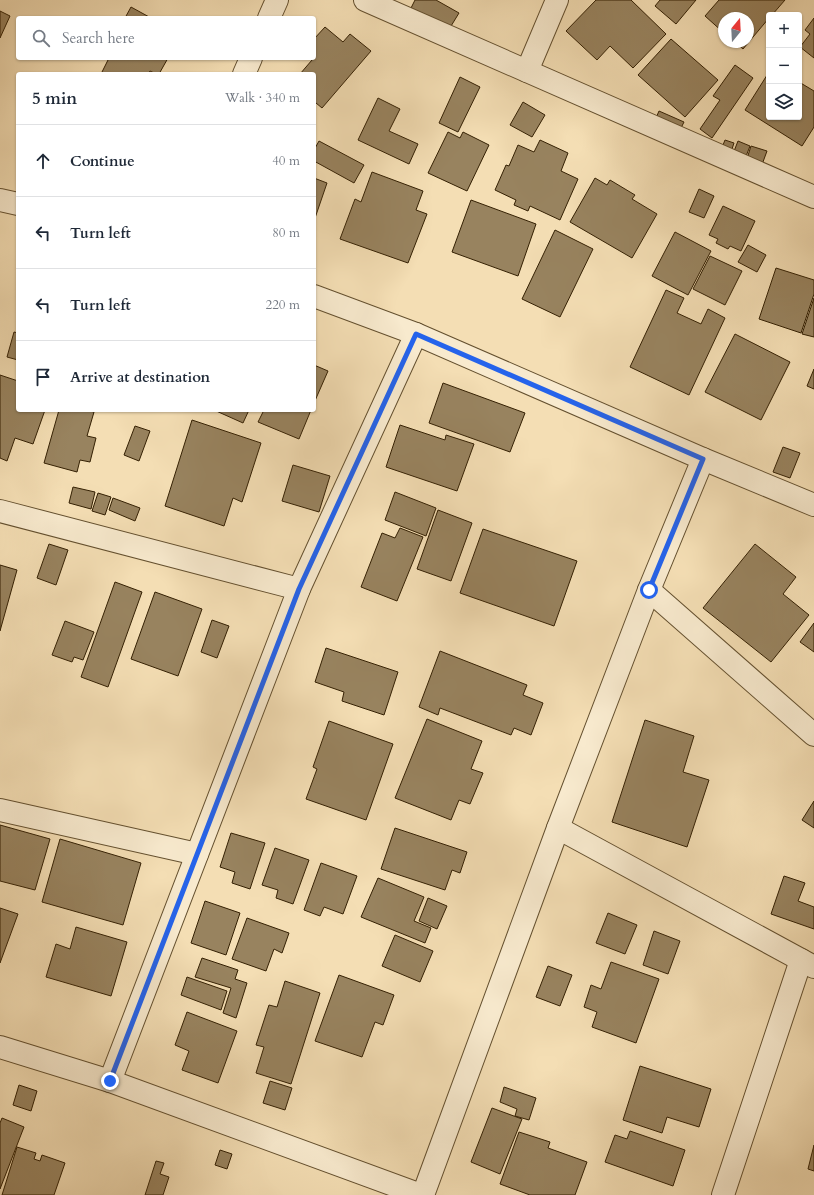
<!DOCTYPE html>
<meta charset="utf-8">
<style>
:root{--surface:#fff;--page:#f2f2f3;--text:#1f2937;--muted:#747a83;--line:#e0e1e3}
body{margin:0;font-family:Cardo,serif;background:var(--page);color:var(--text)}
.controls{position:absolute;right:12px;top:12px;display:grid;overflow:hidden;border-radius:4px;box-shadow:0 1px 3px #0004}
.controls button{width:36px;height:36px;display:grid;place-items:center;padding:0;border:0;border-bottom:1px solid var(--line);background:var(--surface);color:var(--text);font:20px sans-serif}
.compass{position:absolute;left:718px;top:12px;width:36px;height:36px;border-radius:50%;background:var(--surface);box-shadow:0 1px 3px #0004;rotate:18deg}
.stop{position:absolute;width:12px;height:12px;margin:-9px;border:3px solid #2563eb;border-radius:50%;background:#fff}
.stop.end{background:#2563eb;border-color:#fff;box-shadow:0 1px 4px #0008}
.list{margin:0;padding:0;list-style:none}
h2{display:flex;justify-content:space-between;align-items:center;height:52px;margin:0;padding:0 16px;font-size:17px}
h2 small{font-size:13px;font-weight:400;color:var(--muted)}
.list li{display:grid;grid-template-columns:26px 1fr auto;gap:12px;align-items:center;box-sizing:border-box;height:72px;padding:0 16px;border-top:1px solid var(--line)}
.list b{display:block;font-size:15px;white-space:nowrap}
.list em{font-size:13px;font-style:normal;color:var(--muted)}
.icon{flex:none;width:22px;height:22px;fill:none;stroke:currentColor;stroke-width:2;stroke-linecap:round;stroke-linejoin:round}
.map{position:relative;flex:none;width:814px;height:1195px;overflow:hidden}
.search{position:absolute;background:var(--surface);box-shadow:0 1px 3px #0004;left:16px;top:16px;width:300px;height:44px;display:flex;align-items:center;gap:10px;box-sizing:border-box;padding:0 14px;border-radius:4px;color:var(--muted);font-size:15px}
.panel{position:absolute;background:var(--surface);box-shadow:0 1px 3px #0004;left:16px;top:72px;width:300px;height:340px;border-radius:4px}
.map>svg:first-child{display:block}
</style>
<div class="map">
<svg width="814" height="1195" viewBox="0 0 814 1195">
<rect width="100%" height="100%" fill="#f4deb4"/>
<filter id="stains"><feTurbulence type="fractalNoise" baseFrequency=".005" numOctaves="4"/><feColorMatrix values="0 0 0 0 .2 0 0 0 0 .09 0 0 0 0 .02 0 0 0 .5 -.17"/></filter>
<radialGradient id="worn" r=".72"><stop offset=".6" stop-color="#630" stop-opacity="0"/><stop offset="1" stop-color="#630" stop-opacity=".3"/></radialGradient>
<g fill="#98835f" stroke="#342003">
<polygon points="415,0 436,0 459,13 448,31 410,10"/>
<polygon points="596,0 631,0 666,34 633,68 610,46 597,60 566,31"/>
<polygon points="660,0 696,0 676,24 655,6"/>
<polygon points="719,0 785,0 772,15 769,15 769,18 743,49 735,42 748,42 748,18 724,18 724,33 705,16"/>
<polygon points="131,7 151,18 125,18"/>
<polygon points="0,11 10,16 0,38"/>
<polygon points="814,18 814,58 800,47 810,34 805,30"/>
<polygon points="325,27 343,42 350,34 371,51 322,108 316,103 314,105 314,74 300,74 312,60 310,58 314,58 314,39"/>
<polygon points="671,39 718,80 685,117 638,75"/>
<polygon points="109,58 168,58 159,74 156,74 150,71 148,74 101,74"/>
<polygon points="735,65 753,78 712,138 700,129 720,100 713,96"/>
<polygon points="769,72 769,117 799,117 799,82 814,91 814,127 802,146 745,110"/>
<polygon points="460,77 480,87 458,132 439,123"/>
<polygon points="378,98 400,109 389,131 418,144 409,164 358,140"/>
<polygon points="523,102 545,115 532,137 510,125"/>
<polygon points="659,111 684,122 677,136 653,125"/>
<polygon points="448,132 460,138 463,132 489,145 467,191 428,173"/>
<polygon points="540,140 568,153 561,171 578,179 560,220 530,206 528,211 514,205 516,200 495,190 506,165 509,166 518,145 534,152"/>
<polygon points="725,140 734,143 729,158 719,155"/>
<polygon points="319,141 364,165 354,183 314,161 314,150"/>
<polygon points="738,141 750,146 743,164 731,159"/>
<polygon points="751,146 767,151 760,170 745,165"/>
<polygon points="372,172 423,191 416,210 427,214 408,263 340,239 355,199 361,202"/>
<polygon points="314,178 327,183 314,221"/>
<polygon points="595,178 607,185 610,180 635,195 632,199 657,214 632,258 570,222"/>
<polygon points="699,189 714,196 704,218 689,212"/>
<polygon points="471,200 536,224 518,276 452,252"/>
<polygon points="723,206 755,221 741,251 730,246 728,249 716,243 718,239 709,235"/>
<polygon points="555,230 593,249 560,317 522,299"/>
<polygon points="675,232 711,251 688,295 652,276"/>
<polygon points="748,245 766,255 757,272 738,262"/>
<polygon points="710,256 742,271 725,305 693,289"/>
<polygon points="776,268 814,280 814,294 801,333 759,319"/>
<polygon points="666,290 684,298 677,313 701,324 708,309 725,318 689,395 630,367"/>
<polygon points="814,298 814,337 802,334"/>
<polygon points="14,332 18,333 18,360 7,357"/>
<polygon points="735,334 790,362 761,420 705,392"/>
<polygon points="314,365 328,371 314,403"/>
<polygon points="814,369 814,389 807,386"/>
<polygon points="0,375 18,381 18,410 45,410 33,444 15,438 7,461 0,458"/>
<polygon points="443,383 525,413 510,452 429,423"/>
<polygon points="59,410 86,410 94,412 87,436 96,438 90,462 80,460 77,472 44,463"/>
<polygon points="214,410 249,410 243,423"/>
<polygon points="264,410 311,410 299,439 258,422"/>
<polygon points="192,420 261,443 242,502 233,498 224,526 165,506"/>
<polygon points="400,425 445,440 446,435 474,444 457,491 386,467"/>
<polygon points="135,426 150,431 139,461 124,455"/>
<polygon points="783,447 800,453 790,478 773,472"/>
<polygon points="293,465 330,476 319,512 282,501"/>
<polygon points="73,487 95,492 91,509 69,503"/>
<polygon points="395,492 436,508 426,536 385,520"/>
<polygon points="98,493 111,497 105,515 92,511"/>
<polygon points="113,498 140,508 135,521 109,510"/>
<polygon points="438,510 472,523 451,581 417,569"/>
<polygon points="400,528 423,537 397,601 361,587 382,533 395,538"/>
<polygon points="483,529 577,561 554,626 460,593"/>
<polygon points="49,544 68,550 56,585 37,578"/>
<polygon points="755,544 796,577 783,594 809,615 771,662 703,608"/>
<polygon points="0,565 17,570 0,631"/>
<polygon points="115,582 142,592 108,687 81,677"/>
<polygon points="155,592 202,609 178,676 131,659"/>
<polygon points="212,620 229,626 217,658 201,652"/>
<polygon points="65,621 94,632 83,660 74,657 72,662 52,655"/>
<polygon points="814,623 814,652 800,642"/>
<polygon points="326,648 398,672 384,715 342,701 344,692 315,682"/>
<polygon points="440,651 527,685 523,695 543,703 531,735 514,728 511,735 440,708 438,715 419,707"/>
<polygon points="427,719 482,741 471,769 483,773 470,804 459,800 451,820 395,798"/>
<polygon points="645,720 694,736 683,772 709,780 687,847 612,822"/>
<polygon points="329,721 393,744 366,820 306,799 317,769 313,767"/>
<polygon points="814,801 814,828 802,820"/>
<polygon points="0,825 50,839 35,890 0,881"/>
<polygon points="395,828 467,852 460,873 452,870 445,890 381,869"/>
<polygon points="231,833 265,843 250,889 232,883 235,872 220,867"/>
<polygon points="60,839 141,863 123,925 42,902"/>
<polygon points="275,848 309,860 293,904 276,898 278,890 262,885"/>
<polygon points="321,863 357,876 343,914 324,907 320,916 304,910"/>
<polygon points="784,876 805,883 798,901 814,907 814,929 771,914"/>
<polygon points="378,878 424,897 414,921 431,928 425,943 361,917"/>
<polygon points="428,898 447,906 437,929 419,921"/>
<polygon points="205,901 240,913 226,955 191,943"/>
<polygon points="0,908 18,914 0,963"/>
<polygon points="608,913 637,925 625,954 596,943"/>
<polygon points="247,918 289,933 282,953 274,949 266,971 232,959"/>
<polygon points="76,927 127,942 111,996 46,977 56,944 70,949"/>
<polygon points="654,931 680,941 668,974 643,965"/>
<polygon points="395,935 433,951 420,982 382,966"/>
<polygon points="202,958 238,970 235,979 247,983 236,1018 223,1013 231,988 195,977"/>
<polygon points="611,962 659,979 636,1043 592,1027 597,1012 584,1007 591,985 601,989"/>
<polygon points="548,966 572,975 560,1006 536,997"/>
<polygon points="339,975 394,995 383,1025 375,1022 362,1057 315,1041"/>
<polygon points="187,977 227,991 221,1010 181,995"/>
<polygon points="285,981 320,993 291,1084 256,1073 264,1047 256,1045 269,1005 277,1007"/>
<polygon points="187,1012 237,1031 218,1083 182,1070 189,1051 175,1045"/>
<polygon points="640,1066 711,1089 699,1127 667,1117 662,1133 623,1120"/>
<polygon points="270,1081 292,1088 285,1110 263,1103"/>
<polygon points="19,1085 37,1091 31,1111 13,1105"/>
<polygon points="504,1087 536,1098 529,1120 515,1116 517,1109 500,1102"/>
<polygon points="492,1108 522,1119 500,1174 471,1162"/>
<polygon points="2,1118 24,1127 0,1189 0,1123"/>
<polygon points="630,1131 685,1150 673,1186 605,1162 615,1135 627,1139"/>
<polygon points="519,1132 550,1142 548,1148 587,1162 575,1195 530,1195 500,1184"/>
<polygon points="814,1145 814,1171 808,1169"/>
<polygon points="17,1147 36,1153 34,1159 40,1161 42,1155 65,1163 54,1195 2,1195"/>
<polygon points="220,1150 232,1154 227,1169 215,1165"/>
<polygon points="156,1161 164,1163 160,1174 169,1177 163,1195 145,1195"/>
</g>
<g fill="none" stroke-linecap="round" stroke-linejoin="round">
<g stroke="#64502f" stroke-width="24">
<g id="minor">
<polyline points="365,0 814,197"/>
<polyline points="269,18 277,0"/>
<polyline points="527,71 557,0"/>
<polyline points="244,74 251,58"/>
<polyline points="0,200 18,204"/>
<polyline points="314,296 416,334 703,459 814,505"/>
<polyline points="0,511 299,589"/>
<polyline points="649,590 814,735"/>
<polyline points="0,810 197,854"/>
<polyline points="558,828 814,967"/>
<polyline points="0,1047 110,1081 421,1195"/>
<polyline points="110,1081 299,589 416,334"/>
<polyline points="423,1195 558,828 649,590 703,459"/>
<polyline points="723,1195 801,960"/>
</g>
</g>
<use href="#minor" stroke="#f8eace" stroke-width="22"/>
</g>
<g fill="none" stroke-linecap="round" stroke-linejoin="round">
<polyline stroke="#2563eb" stroke-width="5" points="110,1081 299,589 416,334 703,459 649,590"/>
</g>
<rect width="100%" height="100%" filter="url(#stains)"/>
<rect width="100%" height="100%" fill="url(#worn)"/>
</svg>
<div class="controls">
<button>+</button>
<button>−</button>
<button><svg class="icon" aria-label="layers" viewBox="0 0 24 24"><path d="M12 4l9 5-9 5-9-5zM3 14l9 5 9-5"/></svg></button>
</div>
<svg class="compass" viewBox="-18 -18 36 36"><path d="M0-13l5 13h-10z" fill="#e53935"/><path d="M0 13l5-13h-10z" fill="#747a83"/></svg>
<div class="stop" style="left:649px;top:590px"></div>
<div class="stop end" style="left:110px;top:1081px"></div>
<div class="search"><svg class="icon" aria-label="search" viewBox="0 0 24 24"><circle cx="10" cy="10" r="6"/><path d="M15 15l6 6"/></svg>Search here</div>
<section class="panel">
<h2>5 min<small>Walk · 340 m</small></h2>
<ul class="list">
<li><svg class="icon" aria-label="ahead" viewBox="0 0 24 24"><path d="M12 20V5M6 11l6-6 6 6"/></svg><div><b>Continue</b></div><em>40 m</em></li>
<li><svg class="icon" aria-label="left" viewBox="0 0 24 24"><path d="M17 20v-9H6M10 6l-5 5 5 5"/></svg><div><b>Turn left</b></div><em>80 m</em></li>
<li><svg class="icon" aria-label="left" viewBox="0 0 24 24"><path d="M17 20v-9H6M10 6l-5 5 5 5"/></svg><div><b>Turn left</b></div><em>220 m</em></li>
<li><svg class="icon" aria-label="arrive" viewBox="0 0 24 24"><path d="M6 21V4h12l-3 4 3 4H6"/></svg><div><b>Arrive at destination</b></div></li>
</ul>
</section>
</div>
